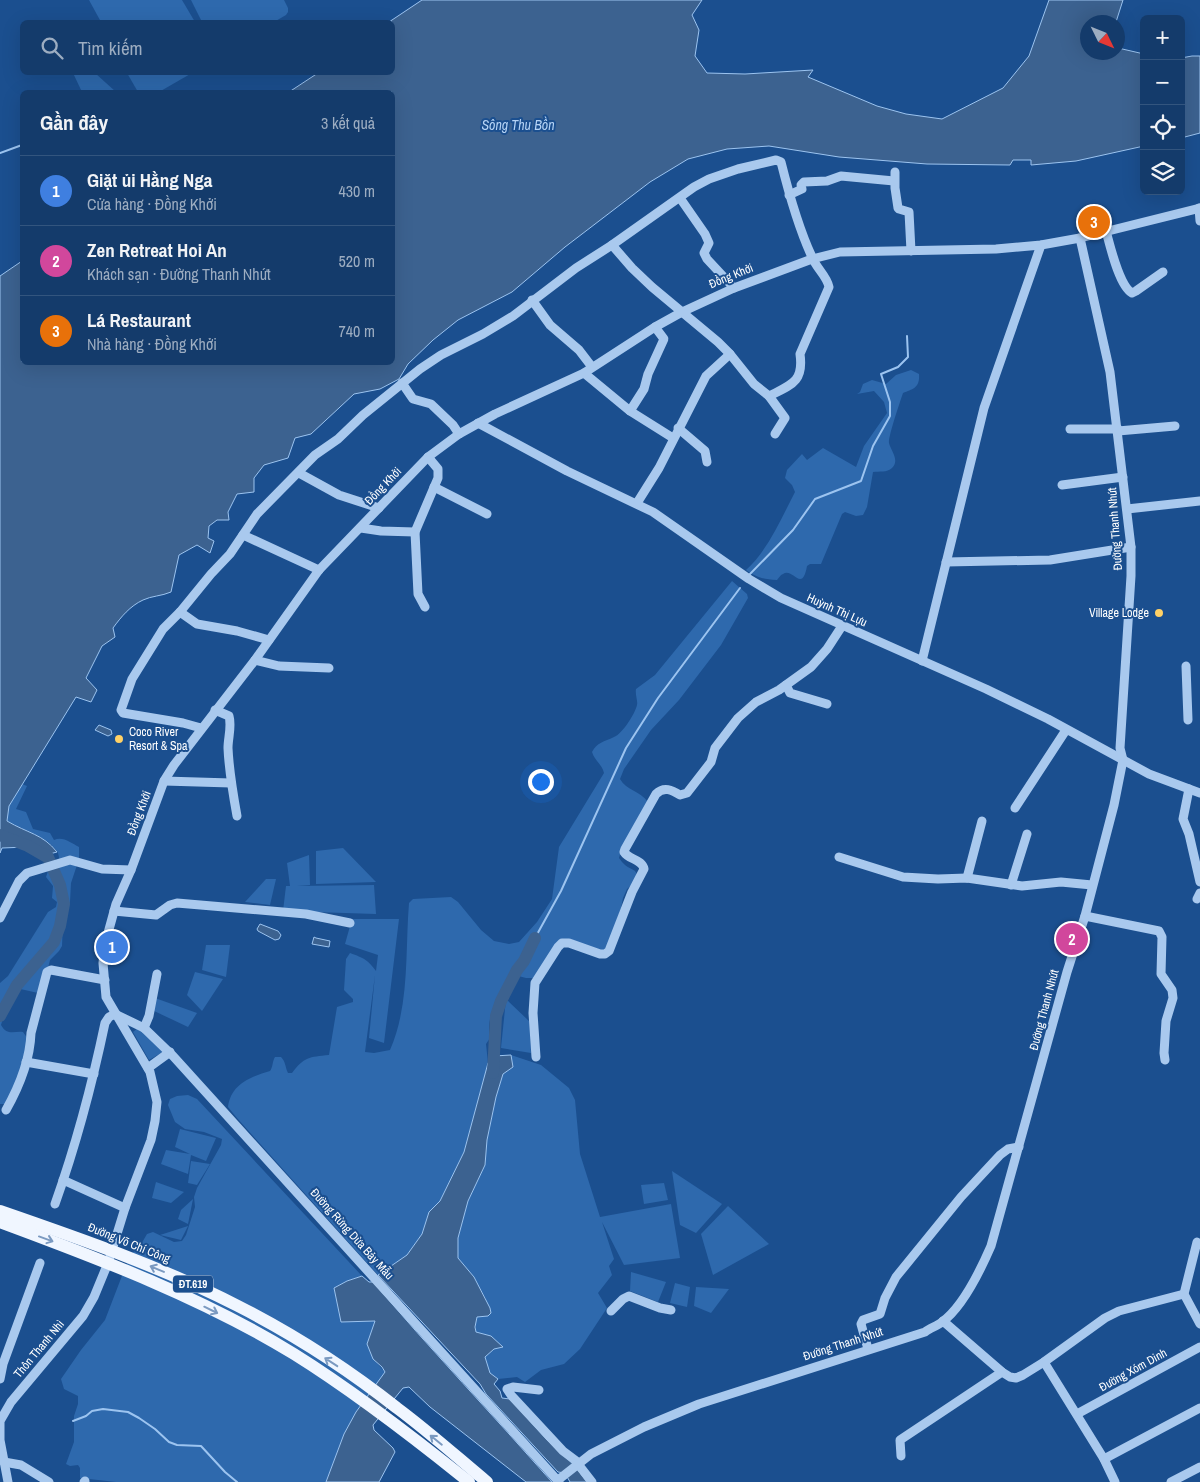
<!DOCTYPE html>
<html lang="vi">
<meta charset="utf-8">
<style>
:root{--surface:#143b6b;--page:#1d4271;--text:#f1f3f6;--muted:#9dadc1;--line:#33557e;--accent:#ea580c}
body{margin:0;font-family:"Archivo Narrow",sans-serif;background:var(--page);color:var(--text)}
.controls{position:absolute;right:15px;top:15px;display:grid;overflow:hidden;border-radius:8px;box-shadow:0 5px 20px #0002}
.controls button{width:45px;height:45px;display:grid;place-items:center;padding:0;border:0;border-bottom:1px solid var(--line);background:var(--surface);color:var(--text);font:25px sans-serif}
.compass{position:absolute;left:1080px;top:15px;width:45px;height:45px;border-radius:50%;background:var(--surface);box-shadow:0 5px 20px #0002;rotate:133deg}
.you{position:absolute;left:540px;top:781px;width:18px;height:18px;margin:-12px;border:4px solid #fff;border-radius:50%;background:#1a73e8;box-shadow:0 0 0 8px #1a73e833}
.badge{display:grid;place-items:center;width:32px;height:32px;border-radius:50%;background:var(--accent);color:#fff;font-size:16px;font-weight:700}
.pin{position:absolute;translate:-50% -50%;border:2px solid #fff;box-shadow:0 1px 5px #0006}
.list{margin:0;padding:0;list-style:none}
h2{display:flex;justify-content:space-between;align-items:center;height:65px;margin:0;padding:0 20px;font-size:21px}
h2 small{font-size:16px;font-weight:400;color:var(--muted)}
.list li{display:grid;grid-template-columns:32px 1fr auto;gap:15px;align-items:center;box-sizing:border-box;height:70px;padding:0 20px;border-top:1px solid var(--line)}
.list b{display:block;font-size:19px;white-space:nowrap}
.list p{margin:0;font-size:16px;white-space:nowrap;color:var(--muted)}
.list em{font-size:16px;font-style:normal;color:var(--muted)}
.icon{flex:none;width:28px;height:28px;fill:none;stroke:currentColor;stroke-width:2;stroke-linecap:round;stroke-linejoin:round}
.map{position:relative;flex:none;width:1200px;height:1482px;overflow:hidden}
.search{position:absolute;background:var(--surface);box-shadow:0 5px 20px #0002;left:20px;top:20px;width:375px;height:55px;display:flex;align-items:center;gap:12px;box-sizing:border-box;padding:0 18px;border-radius:8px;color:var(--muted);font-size:19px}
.panel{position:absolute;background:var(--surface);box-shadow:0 5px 20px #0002;left:20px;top:90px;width:375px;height:275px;border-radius:8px}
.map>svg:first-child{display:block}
</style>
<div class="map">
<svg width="1200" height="1482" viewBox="0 0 1200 1482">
<rect width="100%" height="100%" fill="#1b4f8f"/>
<g fill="#2e69ad">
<polygon points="89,0 182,0 195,22 101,22"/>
<polygon points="191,0 284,0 288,8 288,12 286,15 274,22 202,22"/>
<polygon points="73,73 95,73 116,92 82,92"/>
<polygon points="127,73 192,73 159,92 138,92"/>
<path d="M911,370L919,374C920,388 913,389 903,393C900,402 888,437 889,443C891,451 900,460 892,468C887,473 879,471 873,472L867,507L863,515L856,516L845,512L842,514L821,564H810L807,566C802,594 793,567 783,574C780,575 779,578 777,580C764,579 757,578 746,570C768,550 781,519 795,492L792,485L785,478L787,470L802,454L807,460L823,448L856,467L864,446L887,413L884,402L874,391L857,394L860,392L863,384L872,380L886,384L896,375Z"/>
<path d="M732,581L747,594L748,598L721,645L679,700L651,730L624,769L620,779C626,790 640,791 648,802L621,851L619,858C621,861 623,863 625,865C632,871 638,868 637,880L627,889L623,898L621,908L606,952L563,944L537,978H526L511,974C500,993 485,1016 490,1038L486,1044L488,1063L464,1152L440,1201L429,1212L422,1234L407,1255L378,1275L237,1118L228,1107C231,1084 250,1077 270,1071C273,1067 272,1062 275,1057H281C286,1062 285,1067 288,1073H292C304,1057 309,1057 329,1055L337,1007L353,1002V999L344,990L346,959L350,953C364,958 368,960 376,971L378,955L345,944L352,919H399L384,1043L369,1038L375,975L365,1052L374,1053L390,1050C410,1004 405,952 409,903L413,899L451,897L458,902L481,930L494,941L509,944L519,942L537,922L552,899L559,847L604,773C602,764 594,760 592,752C597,742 604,742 614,737C622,734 635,714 637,705C638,701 635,695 636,689L655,675Z"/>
<path d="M22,784L27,786L16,809L26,812L33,829L50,833L54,840C63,836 71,843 79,847V859L71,883L70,902L63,922L62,946L59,951L50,960L44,984L38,993L16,988L8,1002L1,1025C7,1036 14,1031 23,1032L28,1039L18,1080L5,1104H0V983L8,976L48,912L56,907L57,902L52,898L53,886L46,877L48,871L61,865C60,862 59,857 58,853C50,837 22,830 7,821L9,806Z"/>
<polygon points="343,848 376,882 316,884 316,851"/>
<polygon points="309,855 310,885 297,886 374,885 376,914 283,911 286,886 290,886 287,863"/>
<polygon points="266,879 276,879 270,905 245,902"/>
<polygon points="206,945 230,945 226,977 202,970"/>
<polygon points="195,972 223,979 202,1011 187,995"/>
<polygon points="155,998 197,1013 188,1027 152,1010"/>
<polygon points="506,999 530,1022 531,1053 501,1048"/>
<polygon points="138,1028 163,1052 149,1060 133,1032"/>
<polygon points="511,1055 541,1065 569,1088 575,1100 580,1154 600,1217 671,1204 680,1258 624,1265 602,1222 614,1259 609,1266 612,1275 598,1293 607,1308 580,1349 564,1364 541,1370 525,1382 517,1377 498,1379 490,1373 485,1357 494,1349 503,1347 491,1336 476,1332 475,1321 486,1299 474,1277 458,1258 458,1238 468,1201 485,1165 487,1140 496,1097 503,1074 513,1067"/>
<path d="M188,1095L197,1099L362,1276L347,1281L334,1288L341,1321C353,1323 364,1320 375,1321L367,1344L373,1359L385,1372L356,1412L344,1434L326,1482H116L80,1478V1468L78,1465L70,1466L66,1464L74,1442V1416L78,1404V1396L64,1389L61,1379L81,1350L105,1320L130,1255L140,1246L147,1234L153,1232L174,1242L182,1241L186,1235L195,1207L194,1197L197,1188L221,1145L222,1139L204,1132L185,1129L175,1122L168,1105L170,1099L177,1096Z"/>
<polygon points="180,1129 216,1138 206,1161 191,1155 188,1174 161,1164 166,1150 190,1154 175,1147"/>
<polygon points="191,1161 210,1164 197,1185 188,1183"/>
<polygon points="672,1171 722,1204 696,1233 680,1225"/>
<polygon points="156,1182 184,1192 171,1203 152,1198"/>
<polygon points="664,1183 668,1200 644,1204 641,1185"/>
<polygon points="193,1199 188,1224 178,1219 181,1210"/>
<polygon points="728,1206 769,1244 713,1275 701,1234"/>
<polygon points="188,1226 181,1240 160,1235"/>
<polygon points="631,1272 666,1282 658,1302 630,1291"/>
<polygon points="675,1283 690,1287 687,1307 670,1303"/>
<polygon points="696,1287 729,1289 711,1313 694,1306"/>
</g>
<g fill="#3c6290" stroke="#9cc4f0">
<path d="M422,0H702L692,15L699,30L695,56L707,73L745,74L813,70L808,77L877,106L906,114L942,119L1003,88L1029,56L1049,0H1123L1116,22H1088V52H1118V48L1144,54V146L1076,161L1031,165V160H1013L1010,165L927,164L839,157L769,146L727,149L688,159L650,182L565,247L512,292L458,320L433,340L408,364L399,379L380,389L354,394L311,434L295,438L288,458L264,465L254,478V492L237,494L228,512L229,520H217L209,526L208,538L214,541L210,553L197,545L179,555L171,592C162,596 151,596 143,600C130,606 121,617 113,628L115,637L102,646L86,678L97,690L91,702L76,697L9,806L7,821C27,833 43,834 57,852L38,857L27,847L2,848L0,853V276L22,261V362H392V92H289L318,73L392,72V22H389Z"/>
<polygon points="1192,56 1200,56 1200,133 1181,138 1181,58"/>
<polygon points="99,725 111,730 112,734 108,736 95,730"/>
<polygon points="260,924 278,931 281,935 279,939 275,940 258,931 257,929"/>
<polygon points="314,937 316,938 330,941 329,947 312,944"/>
<polygon points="511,1055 513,1067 503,1074 496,1097 487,1140 485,1165 468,1201 458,1238 458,1258 474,1277 490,1308 491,1313 488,1316 477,1317 475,1327 476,1332 491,1336 503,1347 494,1349 485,1357 490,1373 498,1379 494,1384 500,1391 502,1398 510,1399 547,1440 574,1465 587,1482 570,1482 565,1473 558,1472 486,1394 480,1384 378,1275 407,1255 422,1234 429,1212 440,1201 464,1152 488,1063 494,1056"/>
<path d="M362,1276L369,1282H373C431,1350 493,1415 552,1482H526L430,1407L409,1387L403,1388L373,1425L374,1430L393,1448L395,1452L379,1482H326L344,1434L356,1412L385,1372L382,1367L373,1359L367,1344L375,1321L341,1322L334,1288L347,1281Z"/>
</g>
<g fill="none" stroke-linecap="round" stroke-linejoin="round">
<g stroke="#9cc4f0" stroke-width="2">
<polyline points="0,153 22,145"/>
<polyline points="750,574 793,530 815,499 861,481 873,446 890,416 890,402 881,374 898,367 908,357 907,336"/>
<polyline points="535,938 561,891 626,748 658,698 740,588"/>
<polyline points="73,1421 86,1416 92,1411 103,1409 128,1412 139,1418 155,1429 169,1442 177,1445 201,1446 225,1472 237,1482"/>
</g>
<g stroke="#3c6290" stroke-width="12">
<polyline points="0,835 28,846 47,857 47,855 60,885 64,904 60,926 54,942 17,985 0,1016"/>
<polyline points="493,1073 496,1016 501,1001 517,970 524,961 535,938"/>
</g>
<g stroke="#a9c9ee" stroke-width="9">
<polyline points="895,172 895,188 898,208 899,209 909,212 911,251"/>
<polyline points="789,195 802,189 801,185 804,182 827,181 841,176 894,181"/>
<polyline points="680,198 705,234 709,243 704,253 707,259 734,288"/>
<polyline points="1199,208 1200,221"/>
<path d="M1106,231C1110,245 1119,286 1132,293L1136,291L1163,272"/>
<polyline points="612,245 632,268 652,287 718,342 730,354 754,384 769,396 785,418 775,434"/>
<polyline points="532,300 550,325 579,350 592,367"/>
<polyline points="584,373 630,411 673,438"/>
<polyline points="402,383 413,399 431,404 453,425 459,434"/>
<polyline points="630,411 644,389 648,374 664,339 655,327"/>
<polyline points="478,423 567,471 653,512 749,579 781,598 986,689 1048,719 1149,774 1200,793"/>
<polyline points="678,428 705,451 707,462"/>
<polyline points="1070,429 1118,429"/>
<polyline points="1118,431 1175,426"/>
<polyline points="299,473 339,495 379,508"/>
<polyline points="1062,485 1123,477"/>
<polyline points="434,487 487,514"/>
<polyline points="637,503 659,468 706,376 730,354"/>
<polyline points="1127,509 1200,501"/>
<polyline points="361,528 381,531 415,532"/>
<polyline points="243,535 319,570"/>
<polyline points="946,562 1050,560 1131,547"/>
<polyline points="425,607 418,594 415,532 438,478 438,469 428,457"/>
<polyline points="180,612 197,624 237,631 269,640"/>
<polyline points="255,660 279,666 329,668"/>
<polyline points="922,661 984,408 1041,245"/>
<polyline points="1186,666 1188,720"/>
<polyline points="786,685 790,693 827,704"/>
<path d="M215,710L229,716C232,726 228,738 228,748C229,771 233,794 237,816"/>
<path d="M201,728L183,723L123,713L121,710L132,679L163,629L180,612L211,574L230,554L257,514L315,455L338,439L363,415L420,369L441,355L483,334L513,316L576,268L612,245L694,187L709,179L738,169L776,160L781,162C789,194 798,227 812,257C816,268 827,276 829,287L800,354C804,382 791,385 769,396"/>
<polyline points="164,781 231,783"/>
<polyline points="1189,789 1183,819 1189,834 1200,882"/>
<polyline points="1015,808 1066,730"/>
<polyline points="839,857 903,877 938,879 967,878 1022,886 1061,882 1092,885"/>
<polyline points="967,878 982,821"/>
<polyline points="1011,885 1027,834"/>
<polyline points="1197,899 1200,893"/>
<polyline points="114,911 156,915 170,905 177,903 306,914 350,923"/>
<polyline points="1085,916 1159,931 1162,937 1161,974 1172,990 1173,998 1166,1021 1164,1053 1165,1060"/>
<polyline points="0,918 19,881 27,873 70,860 102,869 131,870"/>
<polyline points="144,1028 149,1016 157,974"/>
<path d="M536,1057L533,1013L535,983L558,947L562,943H569L600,954H605L609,951L632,892L644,869C642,859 629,860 624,852L625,849L656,794C664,786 672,790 680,795L687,793L711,762L715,748L738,718L756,702L779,690L811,667L827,649L842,626"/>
<polyline points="26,1062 94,1074"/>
<polyline points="148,1068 170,1052"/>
<path d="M6,1110C19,1087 30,1060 31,1033L47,972L51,970L105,980"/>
<polyline points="63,1180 125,1208"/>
<path d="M55,1204C76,1145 92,1085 105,1023L109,1017L115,1014L144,1028L173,1056L559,1482"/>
<polyline points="1197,1242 1184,1294 1200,1324"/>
<polyline points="611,1311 623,1299 629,1296 660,1308 671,1310"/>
<polyline points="943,1321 1002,1372 1010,1377 1016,1378 1023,1375 1044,1362 1105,1318 1119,1311 1184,1294"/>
<polyline points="868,1349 861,1324 863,1320 880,1314 885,1298 896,1277 961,1197 1000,1155 1008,1149 1019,1147"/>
<polyline points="1044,1362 1104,1459 1115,1482"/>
<polyline points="0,1379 3,1364 40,1263"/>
<polyline points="539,1390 513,1387 507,1389 511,1395 563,1451 579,1463"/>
<polyline points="1077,1414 1200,1347"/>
<polyline points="901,1456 900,1440 1002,1372"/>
<polyline points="1104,1459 1200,1408"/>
<polyline points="4,1462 21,1465 49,1482"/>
<polyline points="578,1464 592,1482"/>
<path d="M558,1480L591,1454L644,1427L699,1404L925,1332C930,1328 937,1326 942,1322C963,1307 981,1269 991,1246L1067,972L1085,916L1114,805L1123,760L1120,748L1131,576V547L1110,372L1080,238"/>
<polyline points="8,1482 0,1440 0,1421 11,1402 83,1316 94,1297 108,1263 125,1208 151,1140 155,1121 157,1102 150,1072 106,997 103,963 105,944 116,904 131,870 164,781 174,765 255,660 319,570 428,457 459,434 495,414 584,373 655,327 682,312 734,288 812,259 840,252 996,249 1041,245 1080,238 1200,208"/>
<polyline points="84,1482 85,1481"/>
<polyline points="1171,1482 1200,1467"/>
</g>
<g stroke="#f0f6ff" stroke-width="12">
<path d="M0,1211C81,1239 162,1267 238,1306C293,1334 349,1370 397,1408C428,1431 457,1457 487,1482"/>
<path d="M0,1222C100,1259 203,1298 294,1354C355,1392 413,1437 469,1482"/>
</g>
</g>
<defs><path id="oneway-shaft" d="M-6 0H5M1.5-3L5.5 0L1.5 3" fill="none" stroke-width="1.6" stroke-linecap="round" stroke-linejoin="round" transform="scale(1.25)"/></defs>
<g stroke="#7b9ac1">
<use href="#oneway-shaft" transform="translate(46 1239) rotate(20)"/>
<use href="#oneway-shaft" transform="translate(157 1269) rotate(-157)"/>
<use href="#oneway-shaft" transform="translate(211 1310) rotate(26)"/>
<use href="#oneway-shaft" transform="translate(331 1362) rotate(-147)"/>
<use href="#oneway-shaft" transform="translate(436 1440) rotate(-141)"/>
</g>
<g fill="#ffd166" stroke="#1b4f8f" stroke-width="2">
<circle cx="1159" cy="613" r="5"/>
<circle cx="119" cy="739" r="5"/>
</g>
<g text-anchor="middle" stroke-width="4" stroke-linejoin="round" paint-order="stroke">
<rect fill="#1b4f8f" stroke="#bbcadd" stroke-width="1" x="173" y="1275.5" width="40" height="17" rx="4"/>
<g font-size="11" font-weight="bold" fill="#fff">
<text x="193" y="1288">ĐT.619</text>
</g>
<g font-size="12" fill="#fff" stroke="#1b4f8f">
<text transform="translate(731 276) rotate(-22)" y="4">Đồng Khởi</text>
<text transform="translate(383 486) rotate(-46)" y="4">Đồng Khởi</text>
<text transform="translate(1115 529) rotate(-94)" y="4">Đường Thanh Nhứt</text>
<text transform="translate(837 610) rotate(24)" y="4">Huỳnh Thị Lựu</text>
<text transform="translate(139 813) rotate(-69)" y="4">Đồng Khởi</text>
<text transform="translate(1044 1010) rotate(-75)" y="4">Đường Thanh Nhứt</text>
<text transform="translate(352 1234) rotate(48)" y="4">Đường Rừng Dừa Bảy Mẫu</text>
<text transform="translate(129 1243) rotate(22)" y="4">Đường Võ Chí Công</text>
<text transform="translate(843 1344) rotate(-18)" y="4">Đường Thanh Nhứt</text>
<text transform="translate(39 1349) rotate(-50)" y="4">Thôn Thanh Nhì</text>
<text transform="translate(1133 1370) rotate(-29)" y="4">Đường Xóm Dinh</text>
</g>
<g font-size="12" fill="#fff" stroke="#1b4f8f" text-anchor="end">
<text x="1149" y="617">Village Lodge</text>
<text x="129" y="736" text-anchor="start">Coco River<tspan x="129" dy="14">Resort &amp; Spa</tspan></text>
</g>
<g font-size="14" font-style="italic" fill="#b5d3f5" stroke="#1b4f8f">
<text x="518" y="130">Sông Thu Bồn</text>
</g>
</g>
</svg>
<div class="controls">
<button>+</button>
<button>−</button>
<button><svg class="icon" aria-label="locate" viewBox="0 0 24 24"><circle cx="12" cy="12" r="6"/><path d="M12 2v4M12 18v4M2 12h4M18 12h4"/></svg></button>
<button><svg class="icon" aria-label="layers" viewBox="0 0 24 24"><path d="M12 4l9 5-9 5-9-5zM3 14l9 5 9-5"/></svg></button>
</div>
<svg class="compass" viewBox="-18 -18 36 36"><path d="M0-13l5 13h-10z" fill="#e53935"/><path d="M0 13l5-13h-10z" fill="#9dadc1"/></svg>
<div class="you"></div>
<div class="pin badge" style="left:112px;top:947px;background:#3f7fe0">1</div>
<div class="pin badge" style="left:1072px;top:939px;background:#d1479c">2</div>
<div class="pin badge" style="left:1094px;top:222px;background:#e8710a">3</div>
<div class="search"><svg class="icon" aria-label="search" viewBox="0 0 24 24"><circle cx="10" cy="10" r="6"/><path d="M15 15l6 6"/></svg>Tìm kiếm</div>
<section class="panel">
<h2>Gần đây<small>3 kết quả</small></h2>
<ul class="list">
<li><span class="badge" style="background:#3f7fe0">1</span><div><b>Giặt ủi Hằng Nga</b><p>Cửa hàng · Đồng Khởi</p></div><em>430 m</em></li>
<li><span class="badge" style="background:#d1479c">2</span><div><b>Zen Retreat Hoi An</b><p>Khách sạn · Đường Thanh Nhứt</p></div><em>520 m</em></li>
<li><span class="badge" style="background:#e8710a">3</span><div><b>Lá Restaurant</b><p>Nhà hàng · Đồng Khởi</p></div><em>740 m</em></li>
</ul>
</section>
</div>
